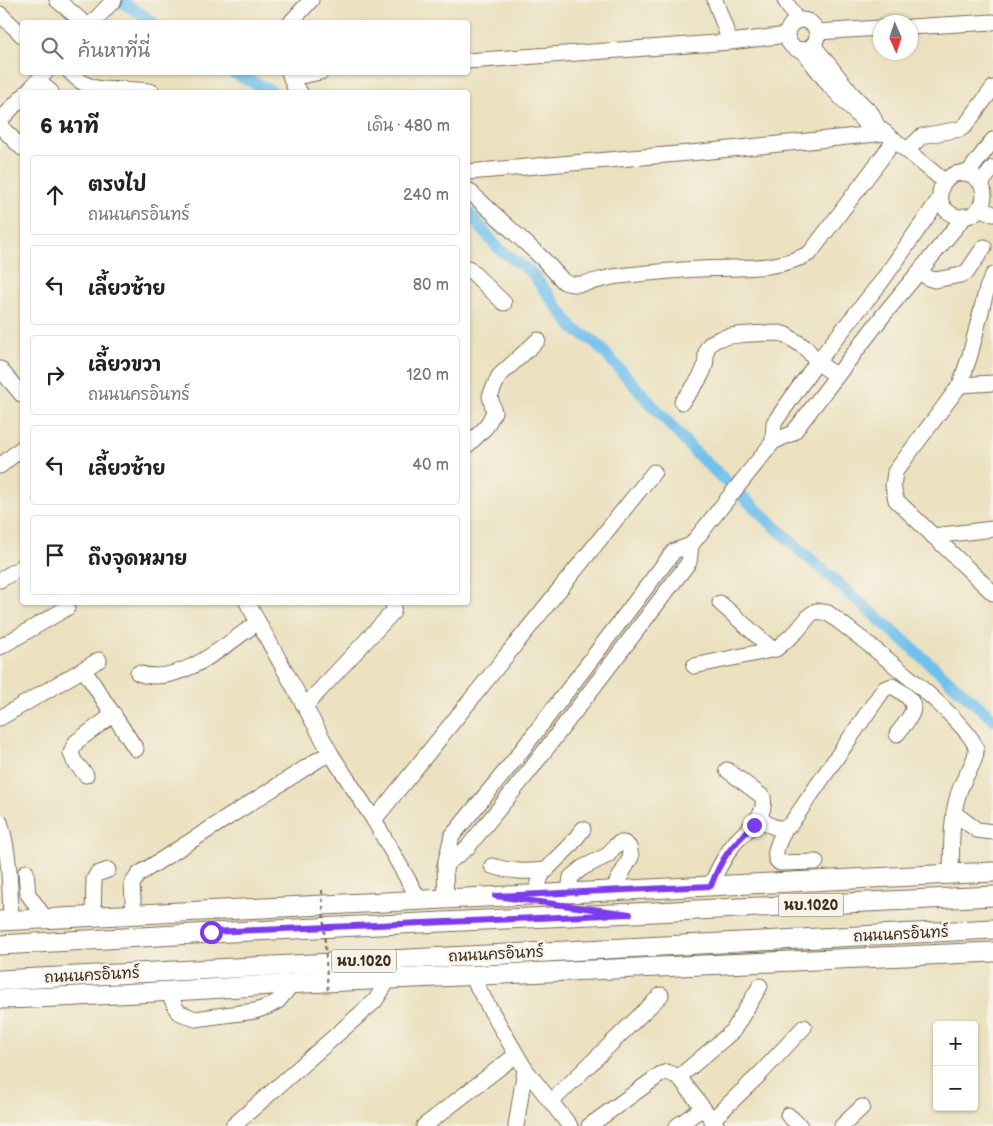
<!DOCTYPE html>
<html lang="th">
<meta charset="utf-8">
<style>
:root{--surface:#fff;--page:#f6f6f6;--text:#222;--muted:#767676;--line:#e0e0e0}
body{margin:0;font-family:"Balsamiq Sans","Playpen Sans Thai",sans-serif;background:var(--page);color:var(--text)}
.controls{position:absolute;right:15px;bottom:15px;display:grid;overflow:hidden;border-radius:5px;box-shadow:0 1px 4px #0004}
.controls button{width:45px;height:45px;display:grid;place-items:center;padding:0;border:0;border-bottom:1px solid var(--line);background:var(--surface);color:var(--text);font:25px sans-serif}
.compass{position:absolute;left:873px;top:15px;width:45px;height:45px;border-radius:50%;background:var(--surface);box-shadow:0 1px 4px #0004;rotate:177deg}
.stop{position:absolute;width:15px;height:15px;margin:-11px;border:4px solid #7c3aed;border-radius:50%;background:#fff}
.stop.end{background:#7c3aed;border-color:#fff;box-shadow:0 1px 5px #0008}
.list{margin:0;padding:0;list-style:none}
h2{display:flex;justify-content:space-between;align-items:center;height:65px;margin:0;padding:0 20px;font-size:21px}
h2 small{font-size:16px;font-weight:400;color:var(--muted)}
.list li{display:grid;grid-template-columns:32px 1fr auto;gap:15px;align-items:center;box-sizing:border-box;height:80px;margin:0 10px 10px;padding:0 10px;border:1px solid var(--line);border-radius:5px}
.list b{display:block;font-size:19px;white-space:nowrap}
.list p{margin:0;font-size:16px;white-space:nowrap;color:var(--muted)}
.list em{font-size:16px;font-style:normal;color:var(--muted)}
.icon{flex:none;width:28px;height:28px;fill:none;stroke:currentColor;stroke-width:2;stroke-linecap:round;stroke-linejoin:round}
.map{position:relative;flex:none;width:993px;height:1126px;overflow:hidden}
.search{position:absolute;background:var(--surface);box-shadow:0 1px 4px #0004;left:20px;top:20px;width:450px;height:55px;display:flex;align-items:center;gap:12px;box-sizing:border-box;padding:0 18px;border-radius:5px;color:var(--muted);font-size:19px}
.panel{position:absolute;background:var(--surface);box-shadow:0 1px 4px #0004;left:20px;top:90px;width:450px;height:515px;border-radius:5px}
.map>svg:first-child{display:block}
</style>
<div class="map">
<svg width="993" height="1126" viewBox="0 0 993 1126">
<rect width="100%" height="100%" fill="#f7f3e8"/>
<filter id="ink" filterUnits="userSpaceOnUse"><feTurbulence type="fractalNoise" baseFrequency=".02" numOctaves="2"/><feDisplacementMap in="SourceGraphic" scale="10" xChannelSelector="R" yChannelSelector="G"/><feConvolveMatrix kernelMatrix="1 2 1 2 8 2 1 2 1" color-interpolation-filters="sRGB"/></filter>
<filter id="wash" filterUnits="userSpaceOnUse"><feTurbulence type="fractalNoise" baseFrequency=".0096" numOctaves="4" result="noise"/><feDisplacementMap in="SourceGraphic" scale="20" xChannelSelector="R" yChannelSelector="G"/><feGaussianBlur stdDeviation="1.12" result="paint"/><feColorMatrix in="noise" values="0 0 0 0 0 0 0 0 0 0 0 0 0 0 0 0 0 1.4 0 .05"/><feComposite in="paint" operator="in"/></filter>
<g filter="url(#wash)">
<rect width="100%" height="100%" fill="#ebe1bf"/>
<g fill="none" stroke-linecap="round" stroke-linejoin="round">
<g stroke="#71c0ec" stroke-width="12">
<polyline points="119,0 153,22"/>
<polyline points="232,72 273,92"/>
<polyline points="468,212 499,249 531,272 574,329 595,342 695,452 800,550 993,719"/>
</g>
</g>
</g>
<g filter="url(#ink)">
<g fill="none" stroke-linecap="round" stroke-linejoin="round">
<g stroke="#796a56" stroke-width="17">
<g id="minor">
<polyline points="57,0 83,22"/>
<polyline points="715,0 730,42 787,35"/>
<polyline points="785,0 797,21"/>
<polyline points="0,14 22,35"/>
<circle cx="802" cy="35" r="15"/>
<polyline points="93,22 114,0"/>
<polyline points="291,22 311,0"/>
<polyline points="910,27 993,22"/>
<polyline points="817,32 880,28"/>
<polyline points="813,45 852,94 872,114 877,126"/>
<polyline points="802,50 829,85 864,122 877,126 944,181"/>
<polyline points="468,61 730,42"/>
<path d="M70,72C91,95 109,88 137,90C142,90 147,90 152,92"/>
<polyline points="289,72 294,86 300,92"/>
<polyline points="291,78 321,72"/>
<polyline points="38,81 51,92"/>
<polyline points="27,92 46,72"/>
<polyline points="0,121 22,97"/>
<polyline points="0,126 22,148"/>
<polyline points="907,150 922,136 960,129 965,126 993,88"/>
<polyline points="468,172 701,152 886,133"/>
<polyline points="968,173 993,140"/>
<circle cx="962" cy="195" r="22"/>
<polyline points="981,183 993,168"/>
<path d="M468,190L543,259L564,282C581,289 603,277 620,276C647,273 674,270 701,269C737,267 778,271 810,253L895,140"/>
<polyline points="979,208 993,214"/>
<polyline points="468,268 504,303"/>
<polyline points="921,271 928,278 935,280 961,275 967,272 984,247"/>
<polyline points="993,275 987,288 970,355 960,385 895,472 893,486 896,500 993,593"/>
<polyline points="0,369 22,395"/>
<polyline points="960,385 993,383"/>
<path d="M682,402C690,391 701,380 705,366C707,360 704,353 708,347C716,332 762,334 779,333L786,335L806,348L817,362L837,376"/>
<polyline points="773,442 774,423 817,362 882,281 940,198"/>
<polyline points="468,445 486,427 494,412 490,396 499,376 538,340"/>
<polyline points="0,466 22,448"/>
<polyline points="933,536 993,529"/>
<polyline points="0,580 22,567"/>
<polyline points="247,602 331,754 374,820 420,901"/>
<polyline points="720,603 772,649"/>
<polyline points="0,647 67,608"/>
<path d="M694,666L776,649L797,631L810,615L816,611L828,613C853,632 973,723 976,749C977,760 966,774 962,784C950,812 952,844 951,874"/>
<polyline points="84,670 136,749"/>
<path d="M138,673C178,688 227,644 258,622"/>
<polyline points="305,706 393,612 394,602"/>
<polyline points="0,718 99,660"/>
<polyline points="86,775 74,761 71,753 76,742 114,714"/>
<polyline points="954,813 977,830 993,832"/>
<path d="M758,817C768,824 778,833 790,825L879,696L884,689L892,686C922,703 916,711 897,734"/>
<polyline points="374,820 654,472"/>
<path d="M0,822C10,854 10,887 11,920"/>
<path d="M785,828C782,837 769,856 780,863L816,862"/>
<polyline points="445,865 467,848 527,774 689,562 691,545"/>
<path d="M492,866C511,872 527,872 547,870"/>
<polyline points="26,872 28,894 45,918"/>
<path d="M711,886C717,869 723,859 733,845C744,830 767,820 763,797L727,770"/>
<polyline points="569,892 571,877 582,868 608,855 614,847 619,843 624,843 629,847 631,857 612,891"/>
<polyline points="535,894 542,874 570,846 583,829"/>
<polyline points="446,900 445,865 452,836 512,763 674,551 691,545 773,442 793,433 885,313 965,216"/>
<polyline points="134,915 132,884 139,874 321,758 331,754"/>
<polyline points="93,917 94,879 97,874 108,870"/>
<polyline points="471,975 483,997 525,1069 516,1126"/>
<polyline points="168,992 178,1012 195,1019 255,1011 267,1007 278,1001 292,984"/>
<polyline points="525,1069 570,1126"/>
<polyline points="679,1077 733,1031 760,986"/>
<polyline points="552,1101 661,995"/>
<polyline points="788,1115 800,1126"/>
<polyline points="712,1120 760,1074 804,1027"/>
<polyline points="233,1126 375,1001 389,979"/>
<polyline points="424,1126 516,1055"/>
<polyline points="589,1126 661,1074 667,1072 679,1077 717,1126"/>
<polyline points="677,1126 703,1108"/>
<polyline points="842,1126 862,1107"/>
</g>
</g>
<g stroke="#796a56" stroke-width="21">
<g id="major">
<polyline points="0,921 993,872"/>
<polyline points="0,945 211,933 993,896"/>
<polyline points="0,980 993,929"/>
<path d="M0,999C108,996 216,988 324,982C547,971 770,961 993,952"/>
</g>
</g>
<use href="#minor" stroke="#fff" stroke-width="15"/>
<use href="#major" stroke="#fff" stroke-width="19"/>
<polyline stroke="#796a56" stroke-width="2" stroke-dasharray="4 4" stroke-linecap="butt" points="322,890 328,994"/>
</g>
</g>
<g fill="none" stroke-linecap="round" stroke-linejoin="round" filter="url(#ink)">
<path stroke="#7c3aed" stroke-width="6" d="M211,932L630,914L495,896L711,886C721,858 732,845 754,825"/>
</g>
<g text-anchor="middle" stroke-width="4.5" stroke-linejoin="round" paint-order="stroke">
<g fill="#f7f3e8" stroke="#73665b" stroke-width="1">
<rect x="778.5" y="893.5" width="65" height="23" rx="4"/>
<rect x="331.5" y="949.5" width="65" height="23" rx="4"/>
</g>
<g font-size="14" font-weight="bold" fill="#3b2a1e">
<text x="811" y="910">นบ.1020</text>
<text x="364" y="966">นบ.1020</text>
</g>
<g font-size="15" fill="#3b2a1e" stroke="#f7f3e8">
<text transform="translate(901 934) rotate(-3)" y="5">ถนนนครอินทร์</text>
<text transform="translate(496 954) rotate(-3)" y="5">ถนนนครอินทร์</text>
<text transform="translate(92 975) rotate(-3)" y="5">ถนนนครอินทร์</text>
</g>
</g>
</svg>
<div class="controls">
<button>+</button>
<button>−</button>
</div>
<svg class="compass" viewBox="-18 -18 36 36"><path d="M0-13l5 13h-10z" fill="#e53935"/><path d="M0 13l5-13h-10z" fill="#767676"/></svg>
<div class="stop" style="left:211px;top:932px"></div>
<div class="stop end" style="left:754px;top:825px"></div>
<div class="search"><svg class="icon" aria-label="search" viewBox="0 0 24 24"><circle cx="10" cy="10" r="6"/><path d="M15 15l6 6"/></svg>ค้นหาที่นี่</div>
<section class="panel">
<h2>6 นาที<small>เดิน · 480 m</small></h2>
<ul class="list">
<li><svg class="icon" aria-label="ahead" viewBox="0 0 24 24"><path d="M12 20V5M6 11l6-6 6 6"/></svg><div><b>ตรงไป</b><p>ถนนนครอินทร์</p></div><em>240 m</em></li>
<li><svg class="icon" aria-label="left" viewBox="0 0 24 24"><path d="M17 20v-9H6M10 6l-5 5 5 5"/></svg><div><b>เลี้ยวซ้าย</b></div><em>80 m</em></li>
<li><svg class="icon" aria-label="right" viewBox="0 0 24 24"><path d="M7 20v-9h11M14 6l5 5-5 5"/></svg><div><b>เลี้ยวขวา</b><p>ถนนนครอินทร์</p></div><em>120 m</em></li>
<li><svg class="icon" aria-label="left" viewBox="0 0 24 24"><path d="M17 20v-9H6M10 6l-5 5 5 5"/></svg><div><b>เลี้ยวซ้าย</b></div><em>40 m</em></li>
<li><svg class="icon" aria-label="arrive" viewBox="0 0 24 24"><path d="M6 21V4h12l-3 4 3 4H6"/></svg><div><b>ถึงจุดหมาย</b></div></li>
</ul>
</section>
</div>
